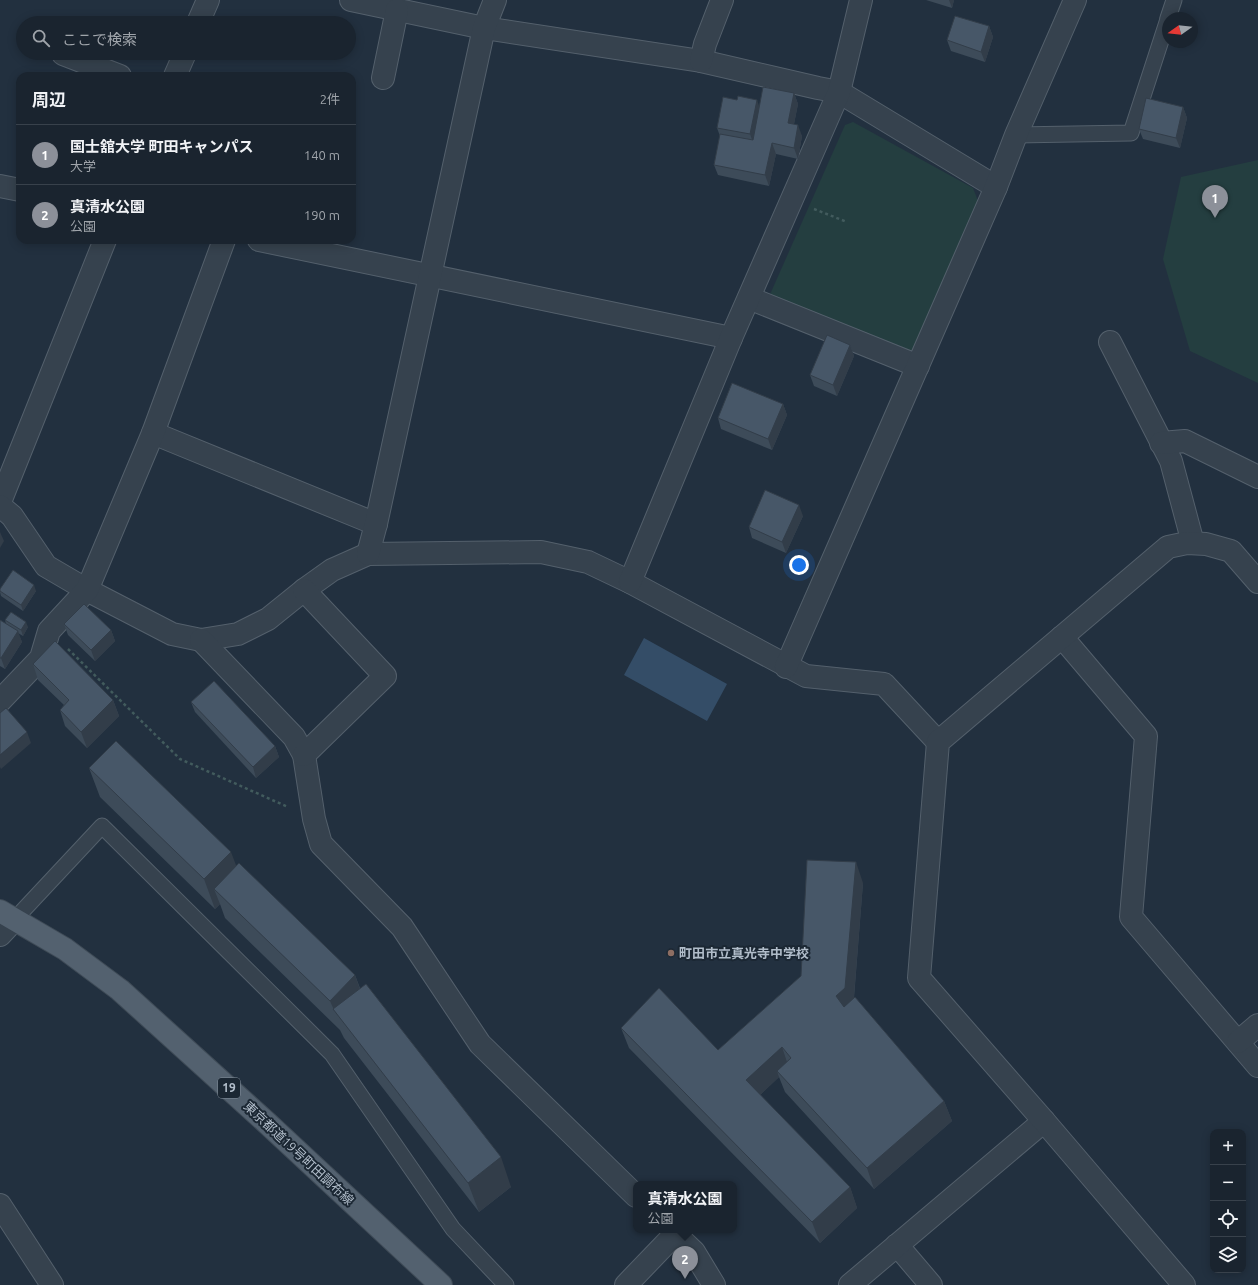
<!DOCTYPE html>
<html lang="ja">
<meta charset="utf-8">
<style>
:root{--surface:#1a242f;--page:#27303b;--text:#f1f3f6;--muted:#9fa4aa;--line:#38414b;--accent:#8c9099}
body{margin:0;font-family:Ubuntu,"Noto Sans JP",sans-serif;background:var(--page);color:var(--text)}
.controls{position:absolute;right:12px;bottom:12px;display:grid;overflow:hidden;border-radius:8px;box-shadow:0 2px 10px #0003}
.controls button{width:36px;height:36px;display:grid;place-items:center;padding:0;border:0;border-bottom:1px solid var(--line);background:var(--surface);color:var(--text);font:20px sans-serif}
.compass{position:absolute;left:1162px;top:12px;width:36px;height:36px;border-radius:50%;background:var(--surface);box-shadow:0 2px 10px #0003;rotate:255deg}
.you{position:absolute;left:799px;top:565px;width:14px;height:14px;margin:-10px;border:3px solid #fff;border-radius:50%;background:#1a73e8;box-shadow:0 0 0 6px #1a73e833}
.badge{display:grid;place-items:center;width:26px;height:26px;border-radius:50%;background:var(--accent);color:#fff;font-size:13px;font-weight:700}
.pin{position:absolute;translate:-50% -33px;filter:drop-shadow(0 1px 2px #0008)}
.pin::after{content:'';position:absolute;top:21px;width:14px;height:12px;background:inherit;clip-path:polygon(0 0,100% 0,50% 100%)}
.popup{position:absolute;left:633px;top:1181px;width:104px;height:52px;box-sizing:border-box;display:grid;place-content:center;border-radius:8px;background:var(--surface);filter:drop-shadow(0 1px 3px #0005);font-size:13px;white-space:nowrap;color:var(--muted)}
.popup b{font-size:15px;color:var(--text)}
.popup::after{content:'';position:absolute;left:50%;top:100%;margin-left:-8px;border:8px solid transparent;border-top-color:var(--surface)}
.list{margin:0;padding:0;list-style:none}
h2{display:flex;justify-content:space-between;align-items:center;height:52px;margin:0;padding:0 16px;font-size:17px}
h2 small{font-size:13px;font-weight:400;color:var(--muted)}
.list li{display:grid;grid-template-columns:26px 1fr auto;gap:12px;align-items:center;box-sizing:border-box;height:60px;padding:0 16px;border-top:1px solid var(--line)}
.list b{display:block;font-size:15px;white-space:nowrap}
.list p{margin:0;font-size:13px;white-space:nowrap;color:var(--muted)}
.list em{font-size:13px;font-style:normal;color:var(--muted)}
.icon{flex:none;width:22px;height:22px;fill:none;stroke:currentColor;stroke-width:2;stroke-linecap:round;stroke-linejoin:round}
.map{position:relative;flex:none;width:1258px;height:1285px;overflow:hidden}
.search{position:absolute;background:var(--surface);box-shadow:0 2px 10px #0003;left:16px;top:16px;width:340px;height:44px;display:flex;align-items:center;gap:10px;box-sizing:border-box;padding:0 14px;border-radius:22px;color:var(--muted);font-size:15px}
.panel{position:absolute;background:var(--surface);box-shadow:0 2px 10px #0003;left:16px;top:72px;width:340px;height:172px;border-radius:12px}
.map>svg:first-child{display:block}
</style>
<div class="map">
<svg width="1258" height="1285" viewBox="0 0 1258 1285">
<rect width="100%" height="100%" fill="#22303f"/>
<g fill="#243e40">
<polygon points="853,122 973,188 978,201 912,357 768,299 845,125"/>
<polygon points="1258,160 1258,383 1190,351 1163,259 1181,177"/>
</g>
<polygon fill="#344d67" points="644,638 727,684 707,721 624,675"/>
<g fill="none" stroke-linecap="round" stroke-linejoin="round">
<g stroke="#54606c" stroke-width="17">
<g id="service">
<polyline points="1168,18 1174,0"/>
<polyline points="1016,135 1131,133 1168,19"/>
<polyline points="15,919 102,826 332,1054 453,1229 506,1285"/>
</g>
</g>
<g stroke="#54606c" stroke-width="24">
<g id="minor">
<polyline points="351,0 484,28 701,61 818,88 839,92 996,187"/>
<polyline points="198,23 208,0"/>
<polyline points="63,54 120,76"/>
<polyline points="701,61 705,44 722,0"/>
<polyline points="175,76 185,53"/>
<polyline points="383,78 397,10"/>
<polyline points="0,186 20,190"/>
<polyline points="259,240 731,338"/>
<polyline points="749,298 918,366"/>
<polyline points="1110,342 1171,461 1193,543"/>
<polyline points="153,433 376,524"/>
<polyline points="1161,443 1185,441 1258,477"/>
<polyline points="0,502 105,240"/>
<polyline points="0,506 12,516 46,566 87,590 172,634 201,640 238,634 268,619 304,590 332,570 368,554 541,552 588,562 630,582 806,676 884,684 938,742"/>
<polyline points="368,554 376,524 484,28 495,0"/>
<polyline points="630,582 731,338 839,92 861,0"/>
<polyline points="1062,637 1146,736 1131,917 1258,1066"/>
<polyline points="201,640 294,737 304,755 314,819 321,844 402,927 480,1044 636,1196"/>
<polyline points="786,667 996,187 1016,135 1075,0"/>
<polyline points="0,701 41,658 49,631 87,590 153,433 224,240"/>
<polyline points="304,755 385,676 304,590"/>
<polyline points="0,935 15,919"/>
<polyline points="1238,1042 1258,1025"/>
<polyline points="0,1205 52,1285"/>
<polyline points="671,1230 694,1252 714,1285"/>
<polyline points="897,1245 931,1285"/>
<polyline points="626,1285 675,1234"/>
<polyline points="850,1285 1044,1121"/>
<polyline points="1184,1285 1044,1121 919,978 938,742 1168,547 1187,543 1206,544 1231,551 1258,582"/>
</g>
</g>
<g stroke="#3f4b57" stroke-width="24">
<polyline id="primary" points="0,911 65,949 120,990 267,1123 441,1285"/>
</g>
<g stroke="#425b5d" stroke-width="2.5" stroke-dasharray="3 3" stroke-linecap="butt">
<polyline points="814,209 847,222"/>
<polyline points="68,649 180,759 288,807"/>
</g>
<use href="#service" stroke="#36424e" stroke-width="15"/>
<use href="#minor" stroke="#36424e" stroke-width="22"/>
<use href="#primary" stroke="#53616f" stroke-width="22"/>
</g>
<g fill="#3d4b59">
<polygon points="926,0 954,0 952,8"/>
<polygon points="989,26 993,37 985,62 951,51 947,40"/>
<polygon points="794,93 798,104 794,124 802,136 798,159 776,154 769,186 718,175 714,165 720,136 717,128 760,106"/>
<polygon points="1183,107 1187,118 1180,148 1143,139 1139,129"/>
<polygon points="850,345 854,356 837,396 814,386 810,375"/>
<polygon points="783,404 787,415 772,450 721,429 718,418"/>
<polygon points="803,516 786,553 752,538 749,527"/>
<polygon points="0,589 36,591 23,611 1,596 0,592"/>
<polygon points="0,620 6,624 5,620 28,627 23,636 18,633 22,642 5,669 0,666"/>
<polygon points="64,624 111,630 115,641 95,661 68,635"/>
<polygon points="33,664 113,700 119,716 87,748 65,726 60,710 64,705 38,680"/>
<polygon points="191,702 275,746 279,757 256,778 195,712"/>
<polygon points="89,768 236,866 355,975 360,988 511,1187 479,1212 344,1038 340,1030 225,918 220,904 215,909 100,797"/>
<polygon points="863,883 854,998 944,1101 952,1121 874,1189 785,1092 779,1077 760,1095 850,1187 857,1208 820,1243 629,1048 621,1028 718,1050 801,976"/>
</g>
<g fill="#323d49">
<polygon points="949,0 954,0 952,8"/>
<polygon points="989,26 993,37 985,62 981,52"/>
<polygon points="794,93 798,104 792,134 788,123"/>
<polygon points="757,100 761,111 754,145 750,134"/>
<polygon points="1183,107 1187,118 1180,148 1176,138"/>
<polygon points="798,125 802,136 798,159 794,148"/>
<polygon points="772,143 776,154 769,186 765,175"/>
<polygon points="850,345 854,356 837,396 833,385"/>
<polygon points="783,404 787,415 772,450 768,439"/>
<polygon points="799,505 803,516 786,553 782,542"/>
<polygon points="0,532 4,541 0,548"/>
<polygon points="34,585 36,591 23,611 21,605"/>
<polygon points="26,622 28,627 23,636 21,630"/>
<polygon points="111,630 115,641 95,661 91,650"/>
<polygon points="18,631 22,642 5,669 1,658"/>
<polygon points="113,700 119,716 87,748 81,732"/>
<polygon points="27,732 31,743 1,769 0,767 0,755"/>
<polygon points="275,746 279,757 256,778 253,767"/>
<polygon points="231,852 242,881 214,889 220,904 215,909 204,879"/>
<polygon points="856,862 863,883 853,1008 844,1017 836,996"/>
<polygon points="355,975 365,1004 334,1010 330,1001"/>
<polygon points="782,1047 789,1068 777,1071 779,1077 754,1101 746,1080"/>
<polygon points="944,1101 952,1121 874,1189 867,1168"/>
<polygon points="501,1157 511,1187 479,1212 468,1183"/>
<polygon points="850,1187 857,1208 820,1243 812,1222"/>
</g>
<g fill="#475768" stroke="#323d49">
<polygon points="955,16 989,26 981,52 947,40"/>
<polygon points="763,87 794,93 788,123 798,125 794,148 772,143 765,175 714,165 720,134 753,140"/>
<polygon points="738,96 757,100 750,134 717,128 723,97 737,100"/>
<polygon points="1146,98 1183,107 1176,138 1139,129"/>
<polygon points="827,335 850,345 833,385 810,375"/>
<polygon points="732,383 783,404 768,439 718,418"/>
<polygon points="765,490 799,505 782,542 749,527"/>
<polygon points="13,570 34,585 21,605 0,591 0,589"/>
<polygon points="84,604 111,630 91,650 64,624"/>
<polygon points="11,612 26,622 21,630 5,620"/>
<polygon points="0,620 18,631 1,658 0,658"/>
<polygon points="55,641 113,700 81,732 60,710 69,700 33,664"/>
<polygon points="214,681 275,746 253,767 191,702"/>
<polygon points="6,708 27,732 0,755 0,713"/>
<polygon points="116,741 231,852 204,879 89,768"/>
<polygon points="807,860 856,862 845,988 836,996 844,1007 855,997 944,1101 867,1168 777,1071 791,1058 782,1047 746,1080 850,1187 812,1222 621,1028 659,988 718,1050 801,976"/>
<polygon points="239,863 355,975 330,1001 214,889"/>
<polygon points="366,984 501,1157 468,1183 333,1009"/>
</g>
<circle fill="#8d6e63" stroke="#1b2733" stroke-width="1.5" cx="671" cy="953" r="4"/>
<g text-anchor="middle" stroke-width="4" stroke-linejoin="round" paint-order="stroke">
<rect fill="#1b2733" stroke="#84909d" stroke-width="1" x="218" y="1078" width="22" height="20" rx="3"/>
<g font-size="12" font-weight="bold" fill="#b1bdca">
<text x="229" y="1092">19</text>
</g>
<g font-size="13" font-weight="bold" fill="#b1bdca" stroke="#1b2733" text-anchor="start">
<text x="679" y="958">町田市立真光寺中学校</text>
</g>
<g font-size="13" fill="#b1bdca" stroke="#1b2733">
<text transform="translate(299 1153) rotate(43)" y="5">東京都道19号町田調布線</text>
</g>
</g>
</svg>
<div class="controls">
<button>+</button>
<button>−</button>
<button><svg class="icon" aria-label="locate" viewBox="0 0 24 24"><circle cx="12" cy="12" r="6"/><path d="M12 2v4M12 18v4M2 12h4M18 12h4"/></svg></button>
<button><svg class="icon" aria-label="layers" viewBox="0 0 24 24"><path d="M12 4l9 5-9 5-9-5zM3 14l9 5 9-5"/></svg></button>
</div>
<svg class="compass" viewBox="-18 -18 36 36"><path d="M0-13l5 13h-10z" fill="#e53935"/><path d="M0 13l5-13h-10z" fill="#9fa4aa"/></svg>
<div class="you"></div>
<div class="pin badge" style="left:1215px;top:218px">1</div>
<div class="pin badge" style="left:685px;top:1279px">2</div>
<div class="popup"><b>真清水公園</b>公園</div>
<div class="search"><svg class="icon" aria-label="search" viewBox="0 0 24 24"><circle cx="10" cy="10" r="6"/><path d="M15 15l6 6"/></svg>ここで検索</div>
<section class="panel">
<h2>周辺<small>2件</small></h2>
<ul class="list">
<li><span class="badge">1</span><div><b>国士舘大学 町田キャンパス</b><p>大学</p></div><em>140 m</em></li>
<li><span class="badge">2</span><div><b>真清水公園</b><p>公園</p></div><em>190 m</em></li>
</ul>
</section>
</div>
